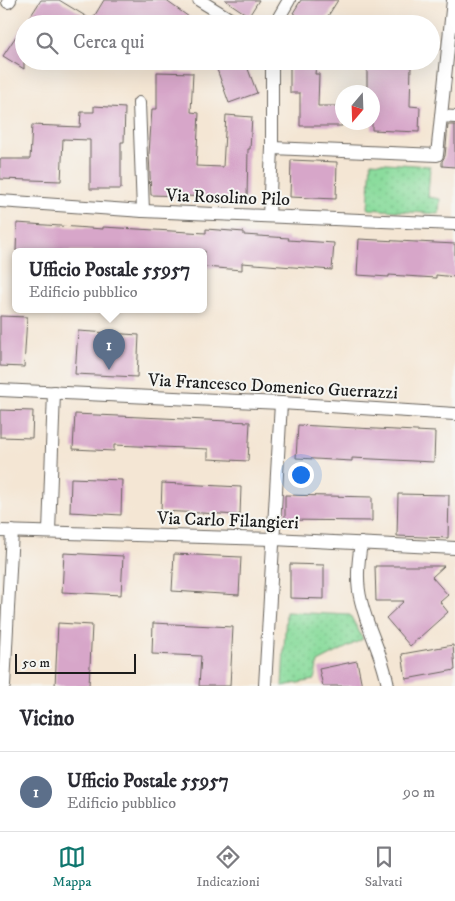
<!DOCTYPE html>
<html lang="it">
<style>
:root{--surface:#fff;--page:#f7f7f7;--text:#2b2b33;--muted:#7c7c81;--line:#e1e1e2;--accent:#0f766e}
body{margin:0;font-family:"IM FELL DW Pica",serif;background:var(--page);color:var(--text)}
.compass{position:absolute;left:335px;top:85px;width:45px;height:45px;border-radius:50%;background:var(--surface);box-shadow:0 5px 20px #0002;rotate:199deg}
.scale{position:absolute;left:15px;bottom:12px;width:121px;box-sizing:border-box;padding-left:5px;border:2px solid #1c1c1c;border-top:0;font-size:14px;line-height:18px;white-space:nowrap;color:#1c1c1c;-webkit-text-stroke:4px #f6f6f2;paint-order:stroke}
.you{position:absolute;left:300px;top:474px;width:18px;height:18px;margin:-12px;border:4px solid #fff;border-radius:50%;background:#1a73e8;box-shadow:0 0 0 8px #1a73e833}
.badge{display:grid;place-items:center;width:32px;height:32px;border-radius:50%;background:var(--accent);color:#fff;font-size:16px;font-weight:700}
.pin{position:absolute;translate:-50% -41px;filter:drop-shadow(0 1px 2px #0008)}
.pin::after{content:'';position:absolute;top:26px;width:18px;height:15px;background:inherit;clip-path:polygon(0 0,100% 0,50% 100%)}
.popup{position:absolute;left:12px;top:248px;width:195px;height:65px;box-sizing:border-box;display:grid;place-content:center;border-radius:8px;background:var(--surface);filter:drop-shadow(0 1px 4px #0005);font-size:16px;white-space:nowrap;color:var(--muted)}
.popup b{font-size:19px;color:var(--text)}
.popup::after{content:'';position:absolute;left:50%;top:100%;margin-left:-10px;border:10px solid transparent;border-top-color:var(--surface)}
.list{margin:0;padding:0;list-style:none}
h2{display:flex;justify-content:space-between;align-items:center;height:65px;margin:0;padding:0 20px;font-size:21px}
h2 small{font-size:16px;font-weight:400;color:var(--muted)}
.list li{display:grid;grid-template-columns:32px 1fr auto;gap:15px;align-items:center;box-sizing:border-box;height:80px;padding:0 20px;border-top:1px solid var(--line)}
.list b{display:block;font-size:19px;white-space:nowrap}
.list p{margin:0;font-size:16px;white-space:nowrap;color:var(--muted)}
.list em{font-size:16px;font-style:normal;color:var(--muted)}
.icon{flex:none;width:28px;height:28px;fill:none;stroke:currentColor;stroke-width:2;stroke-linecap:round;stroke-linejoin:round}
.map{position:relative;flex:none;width:455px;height:686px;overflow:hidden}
.search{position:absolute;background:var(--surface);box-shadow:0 5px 20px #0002;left:15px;right:15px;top:15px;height:55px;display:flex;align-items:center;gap:12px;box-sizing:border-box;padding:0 18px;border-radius:28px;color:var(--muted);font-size:19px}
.sheet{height:145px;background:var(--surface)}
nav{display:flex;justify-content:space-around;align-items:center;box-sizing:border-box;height:70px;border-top:1px solid var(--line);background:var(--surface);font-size:14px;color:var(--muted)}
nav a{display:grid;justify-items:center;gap:2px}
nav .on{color:var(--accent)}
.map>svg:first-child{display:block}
</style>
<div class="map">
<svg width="455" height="686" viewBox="0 0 455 686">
<defs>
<pattern id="grass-dots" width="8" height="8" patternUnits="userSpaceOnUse" patternTransform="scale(1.25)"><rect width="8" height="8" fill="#8bdc9d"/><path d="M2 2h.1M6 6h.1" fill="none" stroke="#77bc87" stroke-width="1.8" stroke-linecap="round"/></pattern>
</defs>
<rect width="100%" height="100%" fill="#f6f6f2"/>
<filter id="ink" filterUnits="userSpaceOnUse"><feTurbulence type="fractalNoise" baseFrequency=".02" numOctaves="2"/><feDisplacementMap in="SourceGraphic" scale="10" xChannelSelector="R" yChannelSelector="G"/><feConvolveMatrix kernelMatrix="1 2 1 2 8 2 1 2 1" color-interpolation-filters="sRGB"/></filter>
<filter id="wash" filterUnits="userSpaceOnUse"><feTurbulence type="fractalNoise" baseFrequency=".0096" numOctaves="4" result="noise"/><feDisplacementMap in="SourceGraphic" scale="20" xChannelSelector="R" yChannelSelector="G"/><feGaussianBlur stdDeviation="1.12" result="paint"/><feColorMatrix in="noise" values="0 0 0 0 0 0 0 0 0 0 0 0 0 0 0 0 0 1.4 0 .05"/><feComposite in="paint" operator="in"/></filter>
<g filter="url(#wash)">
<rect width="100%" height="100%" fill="#f4e6d4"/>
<g fill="url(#grass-dots)" stroke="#547c5c">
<polygon points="371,162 430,166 428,197 440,199 439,214 368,209"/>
<polygon points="286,612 350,615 363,639 318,662 314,680 282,686"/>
</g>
<g id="blocks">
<g fill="#d7a6c9">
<polygon points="41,0 59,0 92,20 104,0 165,0 199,24 41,24 30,17"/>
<polygon points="225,0 259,0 249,16"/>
<polygon points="301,0 338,0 323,24 310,24 293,13"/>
<polygon points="24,24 24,69 3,56"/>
<polygon points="214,61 245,61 257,93 229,103"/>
<polygon points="290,63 316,64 315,74 319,74 318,106 342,106 342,126 300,126 300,93 290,93"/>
<polygon points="367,65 411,66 410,106 420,107 419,132 372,130 372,92 367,92"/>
<polygon points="157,72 193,73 191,112 199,113 196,166 223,167 226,115 252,117 250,149 248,149 247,198 151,195 149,154 152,109 157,109"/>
<polygon points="94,106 125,108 124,142 121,142 121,189 90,189 90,140 63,139 61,181 0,179 0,159 30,159 32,125 80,127 81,112 94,112"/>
<polygon points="448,125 455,125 455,167 442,166 442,161 445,156"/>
<polygon points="291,160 337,162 336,199 290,197"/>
<polygon points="17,223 103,229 103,227 206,233 206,229 244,232 244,235 289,238 288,240 334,243 332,270 242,263 242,270 204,267 205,251 16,251"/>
<polygon points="359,239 455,244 455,277 436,275 436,278 389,275 389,277 357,275"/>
<polygon points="0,316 27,317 24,367 0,366"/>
<polygon points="78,331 139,335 137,377 75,374"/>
<polygon points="0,410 33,411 32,438 0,437"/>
<polygon points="75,414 250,422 248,461 208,459 208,449 114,445 114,451 73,449"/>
<polygon points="298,425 435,432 434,462 352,458 352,461 296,458"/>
<polygon points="71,478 122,480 121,515 70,512"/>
<polygon points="162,483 241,487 240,515 161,511"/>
<polygon points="398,494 449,495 448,538 397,536"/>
<polygon points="285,495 372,497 372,521 285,520"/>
<polygon points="64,553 123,556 121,595 62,592"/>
<polygon points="174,554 241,557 239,595 172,591"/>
<polygon points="290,564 324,565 324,599 290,598"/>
<polygon points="375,566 444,566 432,577 448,595 440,602 448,612 410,646 386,618 404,601 376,601"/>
<polygon points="58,623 92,625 89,686 55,686"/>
<polygon points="153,623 233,627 230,686 199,686 201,656 152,654"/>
<polygon points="453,645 455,670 406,679 402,654"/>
<polygon points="357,661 362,686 323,686 319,669"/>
</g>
</g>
</g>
<g filter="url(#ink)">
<use href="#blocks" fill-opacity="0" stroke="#68635c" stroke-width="1"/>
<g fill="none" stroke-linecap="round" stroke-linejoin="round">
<g stroke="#68635c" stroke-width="14">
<g id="street">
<polyline points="199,0 238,24"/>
<polyline points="8,2 10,0"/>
<polyline points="275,24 289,0"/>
<polyline points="269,61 272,67 272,148 269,216"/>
<polyline points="139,103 143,211"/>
<polyline points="441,116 453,0"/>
<polyline points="272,148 437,155 441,116 455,117"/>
<polyline points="0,201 143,211 455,224"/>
<polyline points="0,390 281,403 455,414"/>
<polyline points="0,531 273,539 455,548"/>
<polyline points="49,532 54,392"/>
<path d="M361,543C358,563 356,582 361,601C368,631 383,655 388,686"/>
<polyline points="4,686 12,531"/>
<polyline points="265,686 281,403"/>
</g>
</g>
<use href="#street" stroke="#fff" stroke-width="12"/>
</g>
</g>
<g text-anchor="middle" stroke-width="4" stroke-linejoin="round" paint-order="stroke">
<g font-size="18" fill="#1c1c1c" stroke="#f6f6f2">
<text transform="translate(228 197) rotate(2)" y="6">Via Rosolino Pilo</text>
<text transform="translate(273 386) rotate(3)" y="6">Via Francesco Domenico Guerrazzi</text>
<text transform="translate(228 520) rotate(2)" y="6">Via Carlo Filangieri</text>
</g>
</g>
</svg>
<svg class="compass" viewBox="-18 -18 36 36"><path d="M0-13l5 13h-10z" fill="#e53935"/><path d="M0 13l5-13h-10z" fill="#7c7c81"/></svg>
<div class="scale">50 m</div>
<div class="you"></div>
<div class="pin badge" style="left:109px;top:370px;background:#5c6f8a">1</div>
<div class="popup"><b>Ufficio Postale 55957</b>Edificio pubblico</div>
<div class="search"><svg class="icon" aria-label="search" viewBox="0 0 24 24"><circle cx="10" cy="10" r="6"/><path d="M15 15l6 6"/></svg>Cerca qui</div>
</div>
<section class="sheet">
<h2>Vicino<small></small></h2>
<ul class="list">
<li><span class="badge" style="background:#5c6f8a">1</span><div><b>Ufficio Postale 55957</b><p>Edificio pubblico</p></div><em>90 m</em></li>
</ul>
</section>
<nav>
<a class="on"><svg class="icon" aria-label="map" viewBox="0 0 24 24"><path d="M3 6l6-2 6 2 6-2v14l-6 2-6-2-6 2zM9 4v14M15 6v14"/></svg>Mappa</a>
<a><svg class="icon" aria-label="directions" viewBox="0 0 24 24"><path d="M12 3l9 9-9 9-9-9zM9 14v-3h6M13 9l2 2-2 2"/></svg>Indicazioni</a>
<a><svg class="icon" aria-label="saved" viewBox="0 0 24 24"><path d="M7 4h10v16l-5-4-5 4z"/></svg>Salvati</a>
</nav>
